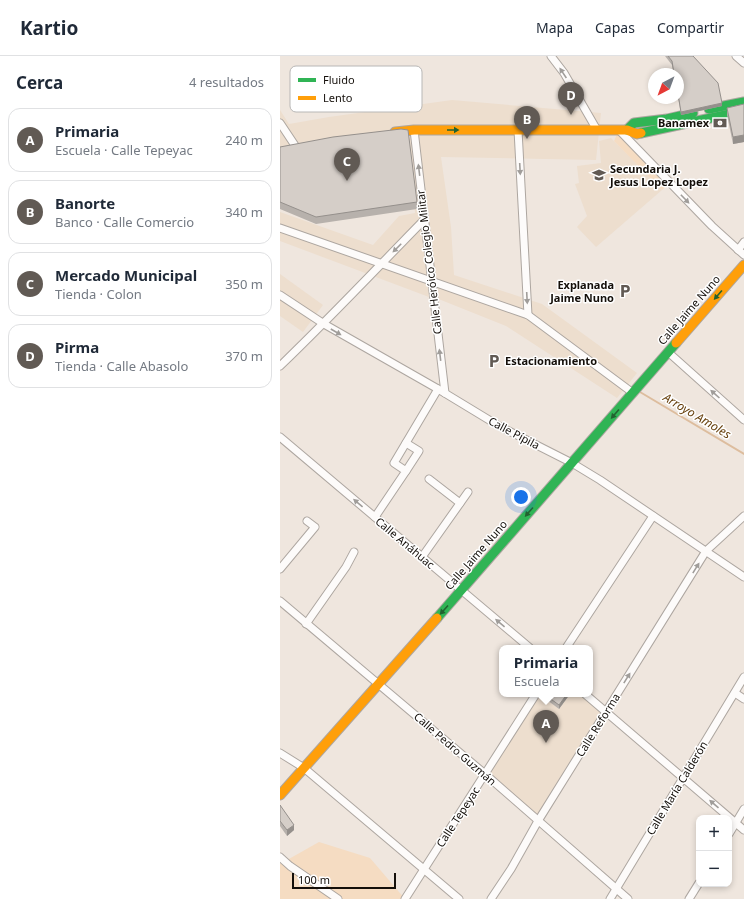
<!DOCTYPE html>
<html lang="es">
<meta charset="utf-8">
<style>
:root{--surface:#fff;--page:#f6f6f7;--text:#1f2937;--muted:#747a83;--line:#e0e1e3;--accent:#615a54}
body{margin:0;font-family:"Noto Sans",sans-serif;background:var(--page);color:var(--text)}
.controls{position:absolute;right:12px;bottom:12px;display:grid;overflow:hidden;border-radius:8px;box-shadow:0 2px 6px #0003}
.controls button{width:36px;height:36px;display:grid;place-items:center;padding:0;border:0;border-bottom:1px solid var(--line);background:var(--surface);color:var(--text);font:20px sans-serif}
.compass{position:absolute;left:368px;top:12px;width:36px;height:36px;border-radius:50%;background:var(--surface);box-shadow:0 2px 6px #0003;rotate:221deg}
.scale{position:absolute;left:12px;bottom:10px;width:104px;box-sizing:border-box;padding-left:4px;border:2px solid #140f0a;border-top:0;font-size:11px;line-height:14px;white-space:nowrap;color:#140f0a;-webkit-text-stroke:3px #fff;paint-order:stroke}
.you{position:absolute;left:241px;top:441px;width:14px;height:14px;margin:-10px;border:3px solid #fff;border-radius:50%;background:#1a73e8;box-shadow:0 0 0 6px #1a73e833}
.badge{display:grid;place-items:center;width:26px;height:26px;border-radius:50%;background:var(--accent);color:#fff;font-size:13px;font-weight:700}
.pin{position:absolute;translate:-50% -33px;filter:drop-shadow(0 1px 2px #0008)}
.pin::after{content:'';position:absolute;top:21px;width:14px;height:12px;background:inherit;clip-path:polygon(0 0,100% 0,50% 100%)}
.popup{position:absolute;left:219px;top:589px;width:94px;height:52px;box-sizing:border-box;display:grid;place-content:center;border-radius:8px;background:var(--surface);filter:drop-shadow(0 1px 3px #0005);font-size:13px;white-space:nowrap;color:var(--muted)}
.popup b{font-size:15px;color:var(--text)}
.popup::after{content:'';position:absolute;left:50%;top:100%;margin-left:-8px;border:8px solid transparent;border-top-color:var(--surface)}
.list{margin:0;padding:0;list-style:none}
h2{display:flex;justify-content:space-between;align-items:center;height:52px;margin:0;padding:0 16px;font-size:17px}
h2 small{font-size:13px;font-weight:400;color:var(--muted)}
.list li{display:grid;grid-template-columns:26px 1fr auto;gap:12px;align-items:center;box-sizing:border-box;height:64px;margin:0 8px 8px;padding:0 8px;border:1px solid var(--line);border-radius:12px}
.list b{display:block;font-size:15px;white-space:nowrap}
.list p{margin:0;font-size:13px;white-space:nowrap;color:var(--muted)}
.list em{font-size:13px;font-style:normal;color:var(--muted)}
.map{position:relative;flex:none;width:464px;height:843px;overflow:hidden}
header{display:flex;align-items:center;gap:24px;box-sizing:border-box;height:56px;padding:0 20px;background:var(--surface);border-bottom:1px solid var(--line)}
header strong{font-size:19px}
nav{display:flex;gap:22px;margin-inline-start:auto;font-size:14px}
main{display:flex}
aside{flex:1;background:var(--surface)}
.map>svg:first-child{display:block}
</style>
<header>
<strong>Kartio</strong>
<nav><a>Mapa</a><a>Capas</a><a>Compartir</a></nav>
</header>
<main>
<aside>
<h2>Cerca<small>4 resultados</small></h2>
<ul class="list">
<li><span class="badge">A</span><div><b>Primaria</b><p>Escuela · Calle Tepeyac</p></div><em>240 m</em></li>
<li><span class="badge">B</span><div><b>Banorte</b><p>Banco · Calle Comercio</p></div><em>340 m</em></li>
<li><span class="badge">C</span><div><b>Mercado Municipal</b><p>Tienda · Colon</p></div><em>350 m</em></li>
<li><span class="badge">D</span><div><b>Pirma</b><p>Tienda · Calle Abasolo</p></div><em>370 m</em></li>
</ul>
</aside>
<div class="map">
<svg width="464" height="843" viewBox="0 0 464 843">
<rect width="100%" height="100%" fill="#efe6de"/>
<g fill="#eddece">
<polygon points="172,44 321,57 316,104 161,101 171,171 174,219 262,248 357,317 337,342 226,270 156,242 152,211 146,209 149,241 0,185 0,156 93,189 119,160 135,157 132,104 0,115 0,54 9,68 49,61"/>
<polygon points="331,82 382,134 316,191 297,171 307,160 295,128 299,127 297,110 321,107 319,85"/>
<polygon points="0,218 43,249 23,276 0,260"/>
<polygon points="259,638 279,653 290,638 305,638 326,655 258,765 205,718"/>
</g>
<g fill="#f5dcc2">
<polygon points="339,74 390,127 382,134 334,85"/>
<polygon points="39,786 90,802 125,843 0,843 0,808"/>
</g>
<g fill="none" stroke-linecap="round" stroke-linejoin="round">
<polyline stroke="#ddbd9e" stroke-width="2" points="360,336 464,398"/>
<g stroke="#ada6a0" stroke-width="9">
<g id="street">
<polyline points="271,0 284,17 317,74"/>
<polyline points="456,0 464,7"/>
<polyline points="0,67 16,91"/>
<polyline points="134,74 165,337"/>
<polyline points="238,74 248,259"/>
<polyline points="339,74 432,170 464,199"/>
<polyline points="0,172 248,259 353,337"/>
<polyline points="458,194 464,186"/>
<polyline points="0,239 44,268 158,333 219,370 292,407 320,424 464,521"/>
<polyline points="388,296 464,364"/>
<path d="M0,310C49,263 96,213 144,164"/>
<polyline points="0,381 250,592"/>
<polyline points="126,387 139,395 126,415"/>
<polyline points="149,423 180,447"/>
<polyline points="95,461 126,415 114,407 158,333"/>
<polyline points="142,501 188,436"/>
<polyline points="0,513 35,471 27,465"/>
<polyline points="0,545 205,718 348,843"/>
<polyline points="26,568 66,511 74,496"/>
<polyline points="286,592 373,460"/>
<polyline points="455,637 464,643"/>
<polyline points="305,638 464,774"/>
<polyline points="0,697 24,712 179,843"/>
<polyline points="449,778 464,753"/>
<polyline points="0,801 10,810 58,843"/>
<polyline points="125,843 256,638"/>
<polyline points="211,843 231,813 258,765 426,495 464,460"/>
<polyline points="330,843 464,621"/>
<polyline points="409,843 419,827"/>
</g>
</g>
<g stroke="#ada6a0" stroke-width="11">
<g id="fast">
<polyline points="429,53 464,46"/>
<polyline points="347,74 354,67 387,63 413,57"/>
<polyline points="361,77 464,55"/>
<polyline points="157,562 396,287"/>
</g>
</g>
<g stroke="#ada6a0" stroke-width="11">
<g id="slow">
<polyline points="115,76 134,74 347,74 357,78 361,77"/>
<polyline points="396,287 464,209"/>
<polyline points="0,739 157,562"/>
</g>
</g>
<use href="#street" stroke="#fdfbfa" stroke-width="7"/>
<use href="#fast" stroke="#30b455" stroke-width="9"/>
<use href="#slow" stroke="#ff9f0a" stroke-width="9"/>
</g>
<g fill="#b7b1ac">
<polygon points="385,0 413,0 442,50 401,59 398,41 398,18 394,18 392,9"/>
<polygon points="464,48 464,86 453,88 447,59 447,52"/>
<polygon points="0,91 137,146 137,153 36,168 0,153"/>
<polygon points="259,638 290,638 279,653"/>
<polygon points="0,749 14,774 7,780 0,770"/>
</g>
<g fill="#95908c">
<polygon points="442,47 442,50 401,59 401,56"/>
<polygon points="464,79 464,86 453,88 453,81"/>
<polygon points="287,638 290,638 279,653 279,649"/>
<polygon points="14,769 14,774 7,780 7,774"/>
</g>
<g fill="#d5cec8" stroke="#95908c">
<polygon points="388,0 413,0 438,27 442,47 401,56 398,38 398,18 394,18 392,5"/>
<polygon points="464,48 464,79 453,81 447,52"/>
<polygon points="121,73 128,74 137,146 36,161 0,146 0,91 53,81"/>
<polygon points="264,638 287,638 279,649"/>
<polygon points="0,749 14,769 7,774 0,765"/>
</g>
<defs><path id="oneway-solid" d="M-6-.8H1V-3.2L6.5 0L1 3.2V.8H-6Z"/></defs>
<g fill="#a09d9a">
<use href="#oneway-solid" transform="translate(283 17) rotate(-124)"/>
<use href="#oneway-solid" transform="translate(240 113) rotate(87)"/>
<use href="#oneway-solid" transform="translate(139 114) rotate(-97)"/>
<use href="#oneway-solid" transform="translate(405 143) rotate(46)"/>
<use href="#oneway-solid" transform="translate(117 192) rotate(135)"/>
<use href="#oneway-solid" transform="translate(247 242) rotate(87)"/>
<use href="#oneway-solid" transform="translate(56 276) rotate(30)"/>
<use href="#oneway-solid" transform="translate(160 299) rotate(-97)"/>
<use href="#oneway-solid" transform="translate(435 338) rotate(-138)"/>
<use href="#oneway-solid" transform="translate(78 447) rotate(-140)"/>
<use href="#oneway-solid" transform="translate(416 512) rotate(-58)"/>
<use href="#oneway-solid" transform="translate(220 567) rotate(-140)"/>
<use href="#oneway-solid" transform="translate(347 622) rotate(-58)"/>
<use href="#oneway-solid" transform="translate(434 748) rotate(-139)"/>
</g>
<g fill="#226230">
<use href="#oneway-solid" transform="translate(173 74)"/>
<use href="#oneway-solid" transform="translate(438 239) rotate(131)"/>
<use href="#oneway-solid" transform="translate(335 358) rotate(131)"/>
<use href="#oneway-solid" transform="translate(249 456) rotate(131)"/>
<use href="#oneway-solid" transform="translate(164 554) rotate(132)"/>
</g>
<defs>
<g id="bank-bare" transform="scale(1.08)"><path d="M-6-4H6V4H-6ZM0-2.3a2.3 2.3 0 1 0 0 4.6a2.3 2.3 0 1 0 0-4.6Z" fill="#615a54" stroke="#fff" stroke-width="2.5" paint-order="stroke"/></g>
<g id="school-bare" transform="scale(1.08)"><path d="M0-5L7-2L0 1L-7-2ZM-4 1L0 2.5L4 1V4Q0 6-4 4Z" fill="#615a54" stroke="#fff" stroke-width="2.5" paint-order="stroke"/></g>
<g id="parking-bare" transform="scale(1.08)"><path d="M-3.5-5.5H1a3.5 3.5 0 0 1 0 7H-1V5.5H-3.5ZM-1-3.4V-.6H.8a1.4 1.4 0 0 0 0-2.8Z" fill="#615a54" stroke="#fff" stroke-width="2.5" paint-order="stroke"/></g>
</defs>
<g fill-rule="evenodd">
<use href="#bank-bare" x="440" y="67"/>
<use href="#school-bare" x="319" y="119"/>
<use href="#parking-bare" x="345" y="235"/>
<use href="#parking-bare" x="214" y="305"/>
</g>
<g text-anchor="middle" stroke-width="3" stroke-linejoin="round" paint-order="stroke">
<g font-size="11" font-weight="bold" fill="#140f0a" stroke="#fff" text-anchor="end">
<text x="429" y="71">Banamex</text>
<text x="330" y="117" text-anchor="start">Secundaria J.<tspan x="330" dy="13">Jesus Lopez Lopez</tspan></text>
<text x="334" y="233">Explanada<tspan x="334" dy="13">Jaime Nuno</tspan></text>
<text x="225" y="309" text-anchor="start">Estacionamiento</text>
</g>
<g font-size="11" fill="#140f0a" stroke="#fff">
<text transform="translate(149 206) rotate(-97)" y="4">Calle Heróico Colegio Militar</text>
<text transform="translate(409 254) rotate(-49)" y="4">Calle Jaime Nuno</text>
<text transform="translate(234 377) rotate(28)" y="4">Calle Pípila</text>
<text transform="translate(125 487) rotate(40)" y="4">Calle Anáhuac</text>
<text transform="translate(196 499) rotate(-49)" y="4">Calle Jaime Nuno</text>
<text transform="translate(318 669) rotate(-58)" y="4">Calle Reforma</text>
<text transform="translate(175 693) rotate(41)" y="4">Calle Pedro Guzmán</text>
<text transform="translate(397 732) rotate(-59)" y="4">Calle María Calderón</text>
<text transform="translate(178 761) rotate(-57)" y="4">Calle Tepeyac</text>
</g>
<g font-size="12" font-style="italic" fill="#663f0b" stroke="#fff">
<text transform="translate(417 360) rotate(31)" y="4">Arroyo Amoles</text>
</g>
</g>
<rect x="10" y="10" width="132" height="46" rx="6" fill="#fff" stroke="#b8b7b6" stroke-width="1"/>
<rect x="18" y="22" width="18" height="4" fill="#30b455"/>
<rect x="18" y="40" width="18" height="4" fill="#ff9f0a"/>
<g font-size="11" fill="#140f0a">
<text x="43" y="28">Fluido</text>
<text x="43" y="46">Lento</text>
</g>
</svg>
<div class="controls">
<button>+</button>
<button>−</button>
</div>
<svg class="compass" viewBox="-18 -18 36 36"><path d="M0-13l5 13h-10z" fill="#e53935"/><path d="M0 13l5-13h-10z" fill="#747a83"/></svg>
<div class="scale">100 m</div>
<div class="you"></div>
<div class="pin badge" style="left:266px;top:687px">A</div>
<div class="popup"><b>Primaria</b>Escuela</div>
<div class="pin badge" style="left:247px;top:83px">B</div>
<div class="pin badge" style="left:67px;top:125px">C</div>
<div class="pin badge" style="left:291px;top:59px">D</div>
</div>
</main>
